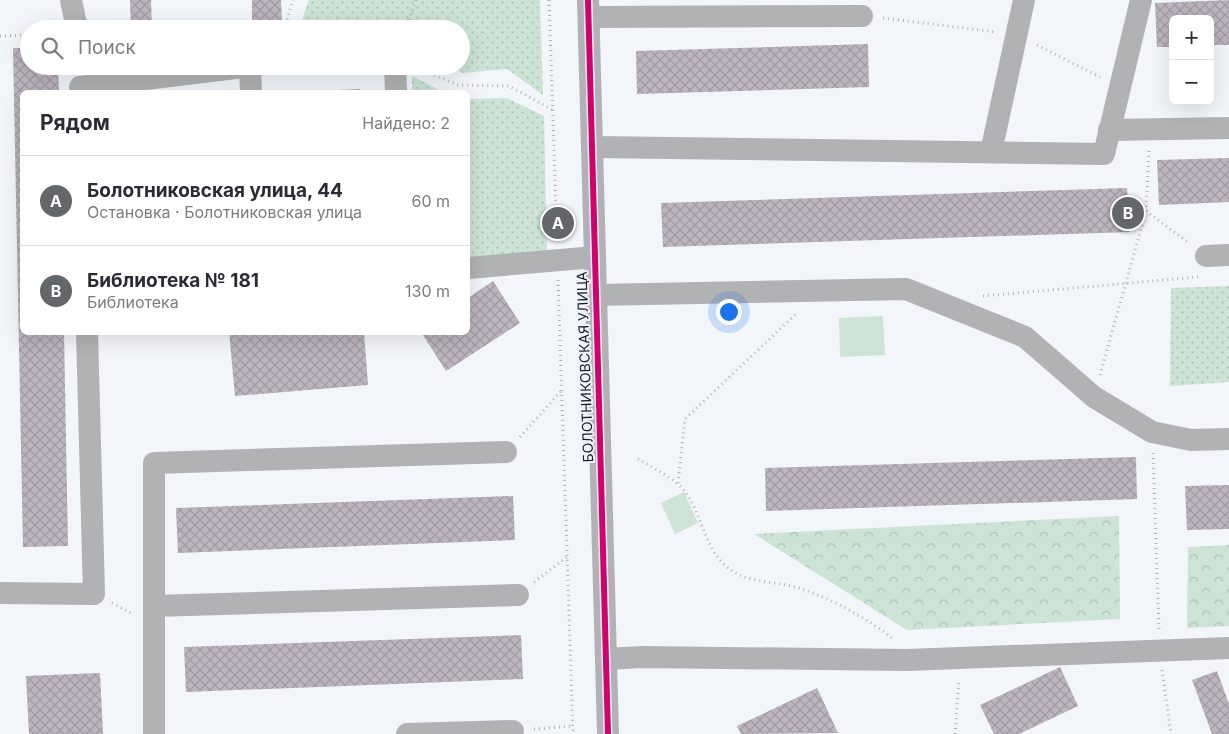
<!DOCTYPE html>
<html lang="ru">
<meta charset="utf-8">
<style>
:root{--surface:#fff;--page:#f7f7f7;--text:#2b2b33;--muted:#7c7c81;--line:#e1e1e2;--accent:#646769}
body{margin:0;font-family:Inter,sans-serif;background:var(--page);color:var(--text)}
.controls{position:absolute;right:15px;top:15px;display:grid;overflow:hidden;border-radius:8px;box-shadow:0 5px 20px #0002}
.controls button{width:45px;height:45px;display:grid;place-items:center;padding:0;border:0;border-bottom:1px solid var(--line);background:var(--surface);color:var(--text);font:25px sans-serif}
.you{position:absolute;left:728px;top:311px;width:18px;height:18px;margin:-12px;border:4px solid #fff;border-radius:50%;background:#1a73e8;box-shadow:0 0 0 8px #1a73e833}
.badge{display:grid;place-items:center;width:32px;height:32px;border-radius:50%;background:var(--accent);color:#fff;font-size:16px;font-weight:700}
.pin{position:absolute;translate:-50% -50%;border:2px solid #fff;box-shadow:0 1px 5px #0006}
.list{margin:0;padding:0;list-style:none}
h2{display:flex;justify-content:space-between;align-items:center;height:65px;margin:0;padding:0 20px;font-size:21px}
h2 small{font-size:16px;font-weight:400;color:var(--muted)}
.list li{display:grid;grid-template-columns:32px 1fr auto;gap:15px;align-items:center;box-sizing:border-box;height:90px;padding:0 20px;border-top:1px solid var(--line)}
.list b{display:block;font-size:19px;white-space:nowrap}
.list p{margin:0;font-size:16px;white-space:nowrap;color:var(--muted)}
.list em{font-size:16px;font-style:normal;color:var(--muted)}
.icon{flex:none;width:28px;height:28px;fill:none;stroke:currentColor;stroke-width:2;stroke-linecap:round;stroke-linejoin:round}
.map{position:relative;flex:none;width:1229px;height:734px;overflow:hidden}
.search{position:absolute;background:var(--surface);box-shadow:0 5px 20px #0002;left:20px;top:20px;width:450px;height:55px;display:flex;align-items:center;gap:12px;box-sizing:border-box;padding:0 18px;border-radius:28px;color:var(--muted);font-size:19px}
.panel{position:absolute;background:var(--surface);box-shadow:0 5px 20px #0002;left:20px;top:90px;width:450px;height:245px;border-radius:8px}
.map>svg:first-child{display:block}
</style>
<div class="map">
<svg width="1229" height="734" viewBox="0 0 1229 734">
<defs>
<pattern id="grass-dots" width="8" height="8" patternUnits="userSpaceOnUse" patternTransform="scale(1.25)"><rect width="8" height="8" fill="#cce3d5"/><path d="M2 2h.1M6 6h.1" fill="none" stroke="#aec2b6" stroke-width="1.8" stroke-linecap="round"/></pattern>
<pattern id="forest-crowns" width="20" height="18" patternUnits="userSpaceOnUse" patternTransform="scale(1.25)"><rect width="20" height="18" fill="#cce3d5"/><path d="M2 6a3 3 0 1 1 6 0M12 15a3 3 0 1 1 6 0" fill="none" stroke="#aec2b6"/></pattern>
<pattern id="building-cross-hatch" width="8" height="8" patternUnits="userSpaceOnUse" patternTransform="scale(1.25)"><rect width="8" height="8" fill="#bcb4be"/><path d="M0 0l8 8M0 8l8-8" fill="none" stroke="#a19aa3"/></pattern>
</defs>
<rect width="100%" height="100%" fill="#f2f5f9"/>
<g fill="url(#grass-dots)">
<polygon points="309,0 540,0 543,95 507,69 463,73 447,66 461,66 461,29 299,29"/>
<polygon points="412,76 443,92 412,92"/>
<polygon points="507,98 544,116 547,251 468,258 468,99"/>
<polygon points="1229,286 1229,382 1170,386 1171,288"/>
</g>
<g fill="url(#forest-crowns)">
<polygon points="1119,516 1120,619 907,630 754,534"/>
<polygon points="1229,545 1229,626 1187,628 1188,547"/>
</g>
<g fill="#cce3d5">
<polygon points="883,316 885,355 840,357 839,318"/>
<polygon points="684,492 698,523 675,534 661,503"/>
</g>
<g fill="url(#building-cross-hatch)">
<polygon points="130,0 151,0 152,29 131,29"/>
<polygon points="252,0 281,0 282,20 252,21"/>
<polygon points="1229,0 1229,45 1210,45 1210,19 1173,19 1173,47 1157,47 1155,3"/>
<polygon points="868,44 869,87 637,94 636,51"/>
<polygon points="13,48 29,48 29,66 58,66 59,92 22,92 22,332 64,332 68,546 23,547"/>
<polygon points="360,89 360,92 315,92 315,91"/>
<polygon points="1229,158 1229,202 1159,205 1157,160"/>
<polygon points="1127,188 1129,232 663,247 661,203"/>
<polygon points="493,281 520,323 446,371 421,332 468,332 468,298"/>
<polygon points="229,332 364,332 368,385 235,396"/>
<polygon points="1136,457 1137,499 766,511 765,468"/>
<polygon points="1229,485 1229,529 1187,530 1185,486"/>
<polygon points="513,496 515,540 178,553 176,508"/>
<polygon points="521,635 523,679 186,692 184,647"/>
<polygon points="1060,667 1078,706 1019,734 994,734 980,705"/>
<polygon points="1217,671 1229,704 1229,734 1212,734 1192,680"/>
<polygon points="100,673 103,734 29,734 26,676"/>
<polygon points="817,688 838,733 741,734 737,726"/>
</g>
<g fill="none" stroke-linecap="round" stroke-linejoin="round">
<g stroke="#b1b3b4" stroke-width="3" stroke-dasharray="1 4" stroke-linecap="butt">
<polyline points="549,0 557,239"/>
<polyline points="883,18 996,32"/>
<polyline points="284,29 293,0"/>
<polyline points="405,29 416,0"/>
<polyline points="0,36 29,35"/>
<polyline points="1037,45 1100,77"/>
<polyline points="416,67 457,85 509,86 553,110"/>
<polyline points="1149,151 1146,211 1189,243"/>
<polyline points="558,280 573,734"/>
<polyline points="983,296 1198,277"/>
<polyline points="1100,375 1146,211"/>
<polyline points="520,437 562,390"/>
<polyline points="1153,453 1159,629"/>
<path d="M638,459C657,471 681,480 691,501C705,527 708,558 736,573C754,583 779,582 799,588C832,599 865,617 892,638"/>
<polyline points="678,483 685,419 797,313"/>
<polyline points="534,582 567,557"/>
<polyline points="112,603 133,614"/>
<polyline points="1162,670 1171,734"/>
<polyline points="534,729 573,726"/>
<polyline points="955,734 959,679"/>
</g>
<g stroke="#b1b2b3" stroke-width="22">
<polyline points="71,0 77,29"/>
<polyline points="588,0 608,734"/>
<polyline points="589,17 862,16"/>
<polyline points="395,66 396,92"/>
<polyline points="250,67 251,92"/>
<polyline points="80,87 252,66"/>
<polyline points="1109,130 1229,128"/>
<polyline points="593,147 1104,154 1141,0"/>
<polyline points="991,152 1024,0"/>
<polyline points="1206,256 1229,255"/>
<polyline points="468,268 595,257"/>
<polyline points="596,295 906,289 1025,337 1094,397 1152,432 1191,440 1229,439"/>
<polyline points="0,593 94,594 87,332"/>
<polyline points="154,606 518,595"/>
<polyline points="607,659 642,657 907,660 1229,648"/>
<polyline points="154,734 154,463 506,452"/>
<polyline points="407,734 513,731"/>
</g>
<g stroke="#eff4fc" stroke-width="9">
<polyline id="cycleway" points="588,0 608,734"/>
</g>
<use href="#cycleway" stroke="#d6006c" stroke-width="6"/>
</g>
<g text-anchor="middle" stroke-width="4" stroke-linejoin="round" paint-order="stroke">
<g font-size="14" fill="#181a1c" stroke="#eff4fc">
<text transform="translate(585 367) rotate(-92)" y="5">БОЛОТНИКОВСКАЯ УЛИЦА</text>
</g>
</g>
</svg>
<div class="controls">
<button>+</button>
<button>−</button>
</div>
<div class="you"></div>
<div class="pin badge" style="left:558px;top:223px">A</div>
<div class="pin badge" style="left:1128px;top:213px">B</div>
<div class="search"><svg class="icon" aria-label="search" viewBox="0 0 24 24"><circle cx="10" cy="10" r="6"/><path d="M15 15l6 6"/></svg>Поиск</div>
<section class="panel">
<h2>Рядом<small>Найдено: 2</small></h2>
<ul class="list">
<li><span class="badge">A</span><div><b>Болотниковская улица, 44</b><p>Остановка · Болотниковская улица</p></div><em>60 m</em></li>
<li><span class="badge">B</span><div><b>Библиотека № 181</b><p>Библиотека</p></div><em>130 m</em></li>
</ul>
</section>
</div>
